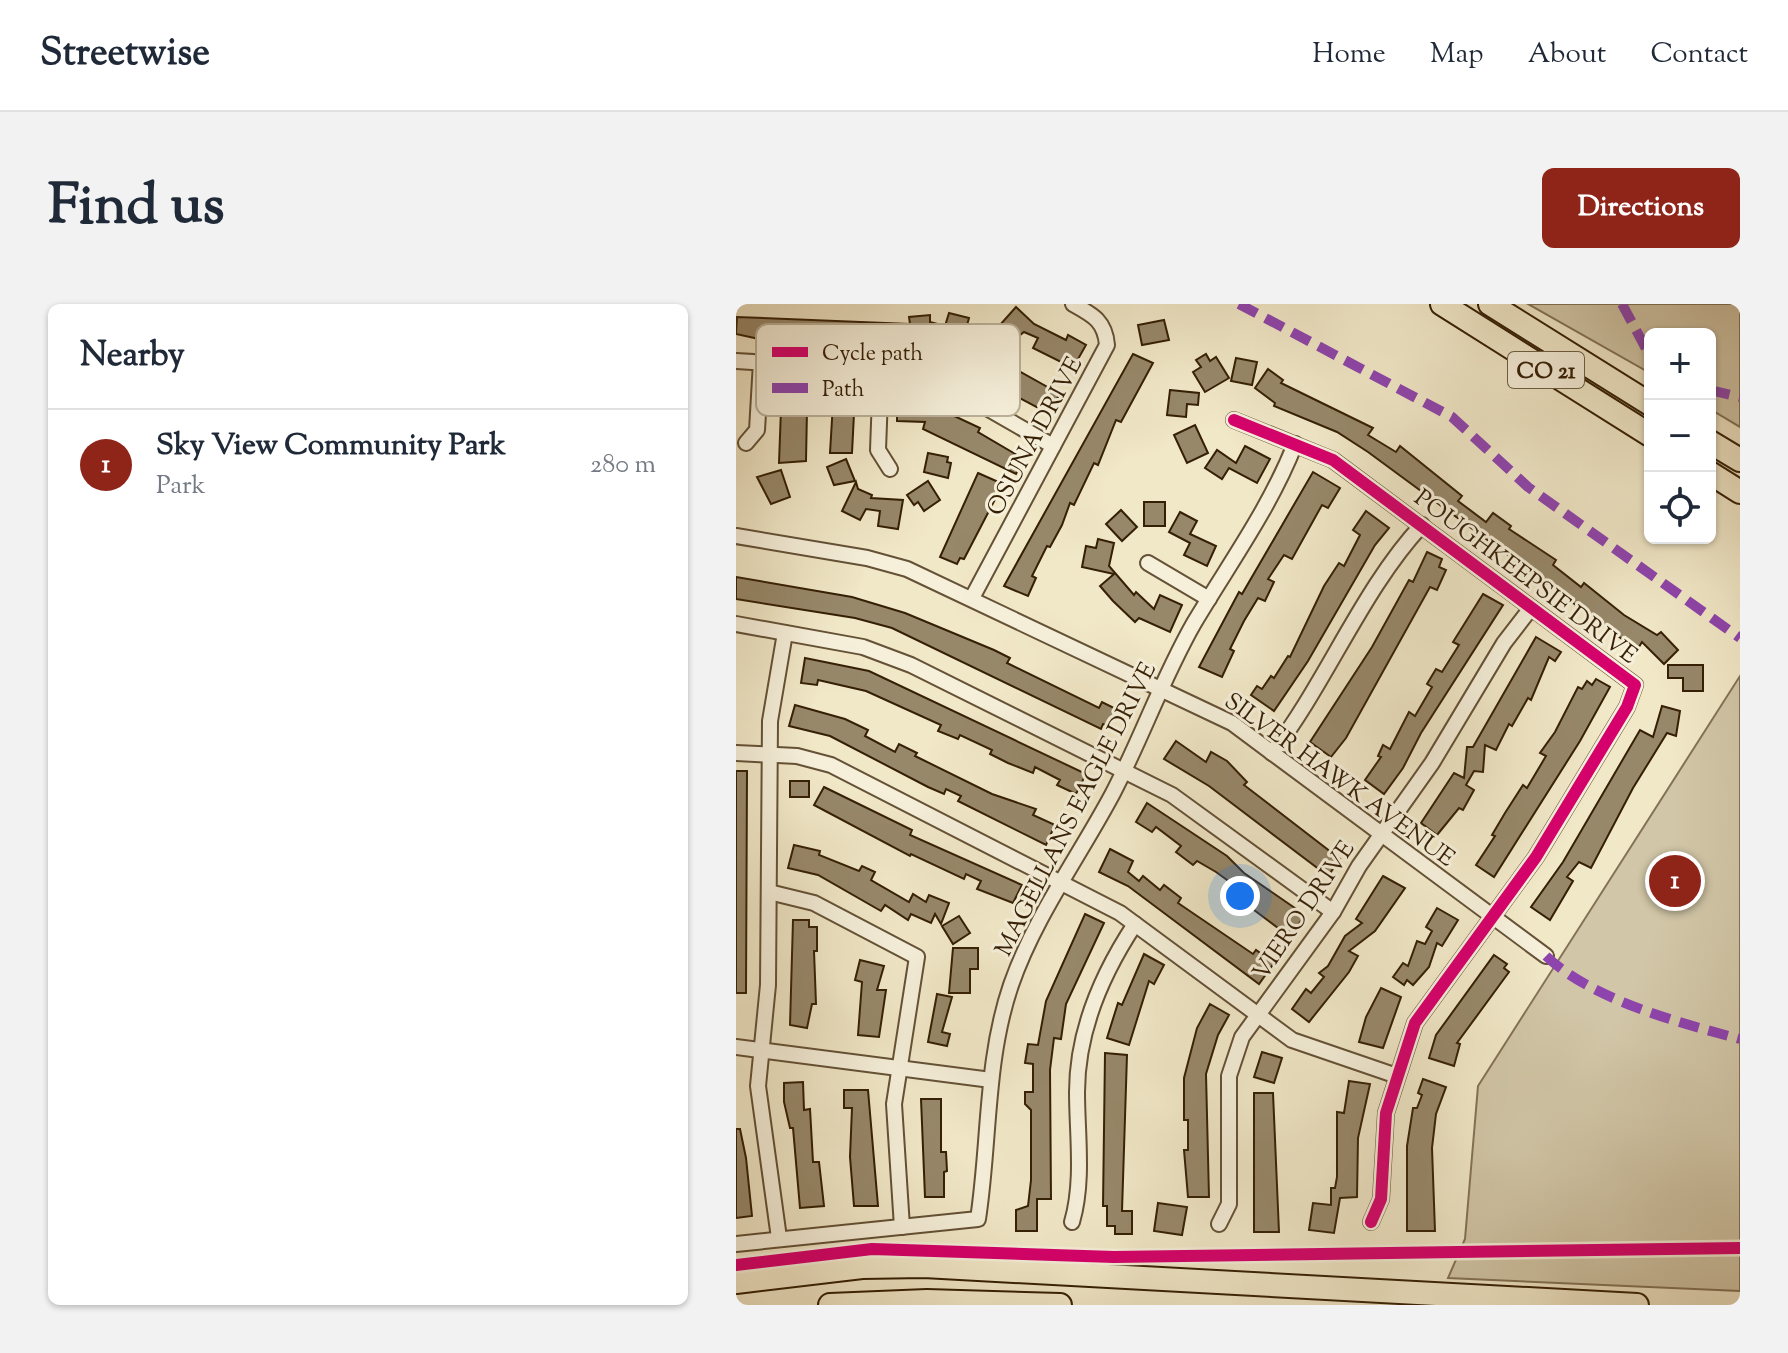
<!DOCTYPE html>
<meta charset="utf-8">
<style>
:root{--surface:#fff;--page:#f2f2f3;--text:#1f2937;--muted:#747a83;--line:#e0e1e3;--accent:#8f2418}
body{margin:0;font-family:"Sorts Mill Goudy",serif;background:var(--page);color:var(--text)}
.controls{position:absolute;right:24px;top:24px;display:grid;overflow:hidden;border-radius:12px;box-shadow:0 2px 6px #0004}
.controls button{width:72px;height:72px;display:grid;place-items:center;padding:0;border:0;border-bottom:2px solid var(--line);background:var(--surface);color:var(--text);font:40px sans-serif}
.you{position:absolute;left:504px;top:592px;width:28px;height:28px;margin:-20px;border:6px solid #fff;border-radius:50%;background:#1a73e8;box-shadow:0 0 0 12px #1a73e833}
.badge{display:grid;place-items:center;width:52px;height:52px;border-radius:50%;background:var(--accent);color:#fff;font-size:26px;font-weight:700}
.pin{position:absolute;translate:-50% -50%;border:4px solid #fff;box-shadow:0 2px 8px #0006}
.list{margin:0;padding:0;list-style:none}
h2{display:flex;justify-content:space-between;align-items:center;height:104px;margin:0;padding:0 32px;font-size:34px}
h2 small{font-size:26px;font-weight:400;color:var(--muted)}
.list li{display:grid;grid-template-columns:52px 1fr auto;gap:24px;align-items:center;box-sizing:border-box;height:112px;padding:0 32px;border-top:2px solid var(--line)}
.list b{display:block;font-size:30px;white-space:nowrap}
.list p{margin:0;font-size:26px;white-space:nowrap;color:var(--muted)}
.list em{font-size:26px;font-style:normal;color:var(--muted)}
.icon{flex:none;width:44px;height:44px;fill:none;stroke:currentColor;stroke-width:2;stroke-linecap:round;stroke-linejoin:round}
.map{position:relative;flex:none;width:1004px;height:1001px;overflow:hidden;border-radius:12px}
header{display:flex;align-items:center;gap:48px;box-sizing:border-box;height:112px;padding:0 40px;background:var(--surface);border-bottom:2px solid var(--line)}
header strong{font-size:38px}
nav{display:flex;gap:44px;margin-inline-start:auto;font-size:28px}
.intro{display:flex;align-items:center;justify-content:space-between;box-sizing:border-box;height:192px;padding:0 48px}
h1{margin:0;font-size:56px}
.button{padding:20px 36px;border-radius:12px;background:var(--accent);color:#fff;font-size:28px;font-weight:700}
main{display:flex;gap:48px;padding:0 48px}
aside{flex:1;background:var(--surface);border-radius:12px;box-shadow:0 2px 6px #0004}
.map>svg:first-child{display:block}
</style>
<header>
<strong>Streetwise</strong>
<nav><a>Home</a><a>Map</a><a>About</a><a>Contact</a></nav>
</header>
<div class="intro"><h1>Find us</h1><a class="button">Directions</a></div>
<main>
<aside>
<h2>Nearby<small></small></h2>
<ul class="list">
<li><span class="badge">1</span><div><b>Sky View Community Park</b><p>Park</p></div><em>280 m</em></li>
</ul>
</aside>
<div class="map">
<svg width="1004" height="1001" viewBox="0 0 1004 1001">
<rect width="100%" height="100%" fill="#f1e8c8"/>
<filter id="stains"><feTurbulence type="fractalNoise" baseFrequency=".0025" numOctaves="4"/><feColorMatrix values="0 0 0 0 .2 0 0 0 0 .09 0 0 0 0 .02 0 0 0 .5 -.17"/></filter>
<radialGradient id="worn" r=".72"><stop offset=".6" stop-color="#630" stop-opacity="0"/><stop offset="1" stop-color="#630" stop-opacity=".3"/></radialGradient>
<g fill="#d1c6a7" stroke="#837256" stroke-width="2">
<polygon points="792,0 1004,0 1004,123 974,105 974,30 914,30 914,69"/>
<polygon points="1004,372 1004,987 712,974 729,935 742,782"/>
</g>
<g fill="#97886a" stroke="#351f05" stroke-width="2">
<polygon points="280,3 298,20 330,36 332,31 350,41 337,64 297,44 302,34 288,28 275,38 263,22"/>
<polygon points="213,9 233,14 226,40 201,33 155,37 155,41 23,35 0,30 1,13 174,20 173,13 194,11 194,18 209,22"/>
<polygon points="428,16 433,36 406,41 402,21"/>
<polygon points="231,38 324,90 314,106 308,102 306,106 278,91 280,87 249,75 251,70 221,57"/>
<polygon points="397,50 417,59 385,118 380,116 362,161 358,159 338,201 334,199 326,221 314,243 311,242 296,272 300,274 292,292 268,282"/>
<polygon points="470,50 474,57 480,53 493,74 469,88 457,68 465,63 460,56"/>
<polygon points="500,54 521,58 516,81 495,77"/>
<polygon points="532,65 547,76 545,79 637,124 632,131 660,148 664,142 726,192 722,197 750,218 757,209 775,222 773,225 820,256 817,261 845,283 848,279 888,311 921,331 925,328 942,346 928,360 906,338 901,346 632,148 601,128 538,102 539,99 519,84"/>
<polygon points="98,82 115,83 115,90 119,90 116,149 94,149"/>
<polygon points="434,86 463,89 462,101 451,100 450,113 431,111"/>
<polygon points="171,94 182,95 244,124 242,128 281,151 279,154 286,158 280,170 187,125 189,118 161,117 161,101 170,101"/>
<polygon points="45,105 71,106 70,157 43,159"/>
<polygon points="459,121 472,149 451,159 438,131"/>
<polygon points="509,142 534,155 521,179 493,164 486,175 469,164 481,146 500,159"/>
<polygon points="192,149 212,153 211,158 215,159 212,174 188,168"/>
<polygon points="110,155 119,177 98,181 91,163"/>
<polygon points="45,166 54,193 35,200 21,173"/>
<polygon points="577,168 604,184 592,204 586,201 556,255 548,251 532,275 538,278 529,297 522,294 508,317 494,345 498,347 486,373 463,363 503,288 506,290"/>
<polygon points="242,169 267,180 228,255 224,254 221,260 204,253"/>
<polygon points="192,177 204,196 188,207 182,198 178,201 171,191"/>
<polygon points="120,178 122,185 136,191 135,194 167,196 162,225 142,222 144,207 130,205 124,216 106,207"/>
<rect x="408" y="198" width="21" height="24"/>
<polygon points="385,206 401,223 386,237 370,220"/>
<polygon points="630,207 653,224 639,241 572,357 538,407 515,391 521,382 526,385 535,372 538,374 552,352 554,353 588,282 603,259 608,262 624,231 617,226"/>
<polygon points="444,208 461,217 454,230 480,242 471,262 448,251 454,239 433,228"/>
<polygon points="362,235 378,239 373,262 398,291 400,288 418,305 424,291 446,301 434,328 403,314 399,318 377,297 364,282 378,270 346,263 350,242 360,244"/>
<polygon points="691,248 706,255 703,263 710,266 701,286 694,283 610,434 595,453 574,438 636,343 673,276 677,278"/>
<polygon points="0,273 116,293 169,309 258,346 274,354 271,359 363,404 366,398 382,406 374,423 367,420 365,425 156,324 119,314 0,295"/>
<polygon points="747,290 767,301 685,429 667,464 648,490 629,476 645,453 642,452 647,441 654,445 673,408 679,412 696,383 691,380 700,365 706,368 723,341 717,338"/>
<polygon points="800,333 825,348 819,357 813,353 795,396 792,394 776,422 773,420 760,446 749,441 747,468 738,467 730,481 738,486 727,506 723,504 701,531 685,519 718,469 728,474 731,443 737,443"/>
<polygon points="69,354 133,367 350,470 340,490 321,481 324,476 299,463 297,469 272,459 254,450 256,446 224,431 222,435 202,427 205,421 130,387 82,376 81,381 65,379"/>
<polygon points="932,361 967,361 967,387 947,387 947,374 932,374"/>
<polygon points="860,375 874,383 844,437 758,573 740,561 759,532 756,531 769,509 787,481 791,484 810,452 804,449 819,428 842,383 846,385 851,377 856,381"/>
<polygon points="59,401 109,415 132,426 129,432 159,448 163,440 181,449 179,452 256,490 300,505 297,511 319,521 310,541 222,497 225,492 210,485 208,490 192,483 94,432 53,422"/>
<polygon points="926,402 944,407 940,432 931,429 897,484 855,564 843,558 831,573 837,577 814,616 795,603 827,558 904,426 917,433"/>
<polygon points="440,437 470,458 475,448 491,457 511,478 508,481 604,555 592,572 473,482 428,455"/>
<polygon points="0,467 11,467 10,689 0,689"/>
<rect x="54" y="477" width="19" height="16"/>
<polygon points="88,483 176,526 174,531 286,581 277,599 241,585 245,577 230,570 228,575 175,550 174,552 78,501"/>
<polygon points="411,499 491,552 508,569 569,611 554,633 514,603 498,589 502,584 480,568 461,557 457,561 440,548 445,542 420,523 416,528 400,518"/>
<polygon points="58,541 84,547 83,551 123,567 126,562 139,568 135,576 173,598 177,590 190,598 193,591 213,599 205,620 199,610 195,619 175,610 172,616 149,601 145,607 82,571 52,564"/>
<polygon points="374,545 397,557 392,568 403,577 407,572 424,586 428,581 445,594 442,599 517,650 520,646 538,659 523,680 392,582 363,568"/>
<polygon points="647,572 669,584 639,627 613,647 622,652 613,668 573,718 556,705 570,685 575,689 588,673 583,669 592,662 609,632 626,619 620,615"/>
<polygon points="701,604 722,616 706,642 701,639 693,663 677,681 671,676 668,681 657,673 667,659 672,662 681,637 689,640 696,627 690,623"/>
<polygon points="349,610 368,619 330,700 325,735 318,734 314,766 315,895 301,895 301,927 280,927 280,906 292,902 295,876 295,806 289,800 289,788 297,788 297,760 289,759 292,740 302,741 310,697"/>
<polygon points="223,612 234,629 217,640 206,622"/>
<polygon points="57,616 73,616 73,623 81,623 81,647 78,647 80,700 76,700 71,724 54,721"/>
<polygon points="217,644 242,644 242,665 234,665 234,689 213,689"/>
<polygon points="408,650 428,661 418,680 413,677 393,741 371,734 382,699 386,701"/>
<polygon points="758,651 771,660 768,664 773,668 721,739 724,740 718,762 693,754 700,731"/>
<polygon points="124,656 148,662 141,686 150,686 143,733 122,731 126,678 119,676"/>
<polygon points="645,684 665,693 647,744 623,738 630,713"/>
<polygon points="201,690 216,693 206,728 214,730 211,742 192,738"/>
<polygon points="474,700 493,711 482,731 470,770 473,893 452,893 448,846 452,846 452,816 448,816 448,774 461,724"/>
<polygon points="526,748 546,754 538,779 518,773"/>
<polygon points="369,749 391,751 386,907 396,907 396,930 379,930 379,922 371,922 371,902 367,902"/>
<polygon points="687,775 710,783 700,810 696,844 699,927 671,927 671,842 677,804 681,804 686,791 682,789"/>
<polygon points="613,777 634,780 622,834 621,893 604,894 598,929 573,926 577,899 595,901 595,884 599,884 601,873 601,808 608,809"/>
<polygon points="67,778 68,806 74,805 77,858 83,858 88,902 64,904 57,824 54,824 48,798 48,779"/>
<polygon points="108,786 132,786 142,902 118,902 114,853 116,804 108,804"/>
<polygon points="518,789 537,789 543,928 518,928"/>
<polygon points="185,795 205,795 205,848 210,848 211,867 208,868 208,893 189,893"/>
<polygon points="0,825 4,825 10,854 16,912 0,914"/>
<polygon points="422,899 451,903 446,931 418,927"/>
</g>
<g fill="none" stroke-linecap="round" stroke-linejoin="round">
<g stroke="#645136" stroke-width="18">
<g id="minor">
<polyline points="0,57 188,68 317,142"/>
<polyline points="145,65 142,146 154,165"/>
<polyline points="498,116 597,156 899,381 891,403 800,553 679,719 650,809 645,895 635,918"/>
<polyline points="10,139 21,126 25,58"/>
<polyline points="0,232 131,254 171,265 496,419 810,652"/>
<polyline points="412,259 473,295"/>
<path d="M236,294L371,41C369,17 357,11 337,0"/>
<polyline points="0,320 127,343 175,361 436,491 597,608"/>
<polyline points="0,449 61,452 95,461 384,609 556,736 661,772"/>
<path d="M536,449C590,379 627,284 686,221"/>
<polyline points="33,588 78,599 181,653 158,800 166,923"/>
<polyline points="0,743 255,776"/>
<path d="M336,918C348,877 341,830 341,788C341,728 366,670 399,620"/>
<polyline points="483,920 493,900 493,772 506,733 597,608 623,562 696,459 768,339 795,304"/>
<polyline points="43,934 22,782 32,681 34,417 49,329"/>
<path d="M0,940L242,915C254,837 249,757 275,681C299,612 343,553 377,489C406,433 427,373 458,319C493,260 534,204 559,140"/>
</g>
</g>
<g stroke="#351f05" stroke-width="26">
<g id="highway">
<polyline points="706,0 914,131"/>
<polyline points="754,0 914,100"/>
<polyline points="974,138 1004,156"/>
<polyline points="974,169 1004,188"/>
<polyline points="0,978 126,963 188,962 901,1001"/>
<polyline points="94,1001 191,997 324,1001"/>
</g>
</g>
<use href="#minor" stroke="#f6f0db" stroke-width="14"/>
<use href="#highway" stroke="#f1e8c8" stroke-width="22"/>
<g stroke="#8e44ad" stroke-width="10" stroke-dasharray="20 10" stroke-linecap="butt">
<polyline points="503,0 716,113 792,183 1004,334"/>
<polyline points="886,0 914,52"/>
<polyline points="974,86 1004,93"/>
<path d="M810,652C856,696 944,719 1004,735"/>
</g>
<g stroke="#f6f0db" stroke-width="17">
<g id="cycleway">
<polyline points="498,116 597,156 899,381 891,403 800,553 679,719 650,809 645,895 635,918"/>
<polyline points="0,961 136,945 378,953 1004,944"/>
</g>
</g>
<use href="#cycleway" stroke="#d6006c" stroke-width="12"/>
</g>
<g text-anchor="middle" stroke-width="6" stroke-linejoin="round" paint-order="stroke">
<rect fill="#f6f0db" stroke="#6f5e45" stroke-width="2" x="772" y="48" width="76" height="36" rx="6"/>
<g font-size="22" font-weight="bold" fill="#351f05">
<text x="810" y="74">CO 21</text>
</g>
<g font-size="24" fill="#351f05" stroke="#f6f0db">
<text transform="translate(298 132) rotate(-62)" y="8">OSUNA DRIVE</text>
<text transform="translate(790 272) rotate(37)" y="8">POUGHKEEPSIE DRIVE</text>
<text transform="translate(604 475) rotate(36)" y="8">SILVER HAWK AVENUE</text>
<text transform="translate(339 505) rotate(-63)" y="8">MAGELLANS EAGLE DRIVE</text>
<text transform="translate(567 606) rotate(-56)" y="8">VIERO DRIVE</text>
</g>
</g>
<rect x="20" y="20" width="264" height="92" rx="12" fill="#f6f0db" stroke="#bcb19b" stroke-width="2"/>
<rect x="36" y="43" width="36" height="10" fill="#d6006c"/>
<rect x="36" y="79" width="36" height="10" fill="#8e44ad"/>
<g font-size="22" fill="#351f05">
<text x="86" y="56">Cycle path</text>
<text x="86" y="92">Path</text>
</g>
<rect width="100%" height="100%" filter="url(#stains)"/>
<rect width="100%" height="100%" fill="url(#worn)"/>
</svg>
<div class="controls">
<button>+</button>
<button>−</button>
<button><svg class="icon" aria-label="locate" viewBox="0 0 24 24"><circle cx="12" cy="12" r="6"/><path d="M12 2v4M12 18v4M2 12h4M18 12h4"/></svg></button>
</div>
<div class="you"></div>
<div class="pin badge" style="left:939px;top:577px">1</div>
</div>
</main>
